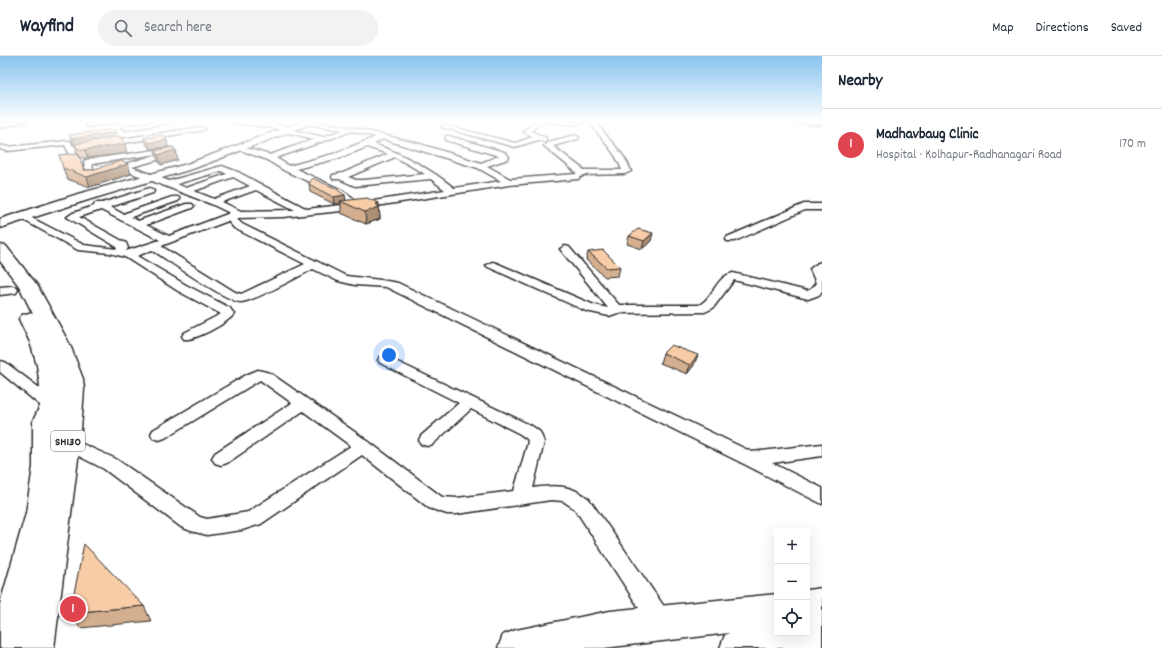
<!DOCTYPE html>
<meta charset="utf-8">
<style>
:root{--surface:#fff;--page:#f2f2f3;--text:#1f2937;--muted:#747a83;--line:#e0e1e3;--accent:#2563eb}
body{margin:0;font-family:Dekko,sans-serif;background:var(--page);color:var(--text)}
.controls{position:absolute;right:12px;bottom:12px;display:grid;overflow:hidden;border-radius:4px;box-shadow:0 4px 16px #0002}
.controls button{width:36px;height:36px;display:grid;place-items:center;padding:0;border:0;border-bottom:1px solid var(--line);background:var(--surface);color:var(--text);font:20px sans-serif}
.you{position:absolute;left:389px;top:299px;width:14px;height:14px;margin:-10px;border:3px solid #fff;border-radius:50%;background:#1a73e8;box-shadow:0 0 0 6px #1a73e833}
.badge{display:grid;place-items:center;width:26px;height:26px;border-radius:50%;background:var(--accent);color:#fff;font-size:13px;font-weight:700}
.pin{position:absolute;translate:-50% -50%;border:2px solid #fff;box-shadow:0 1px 4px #0006}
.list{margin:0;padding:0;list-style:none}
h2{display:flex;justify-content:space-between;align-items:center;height:52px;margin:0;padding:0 16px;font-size:17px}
h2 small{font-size:13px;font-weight:400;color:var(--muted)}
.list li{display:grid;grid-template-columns:26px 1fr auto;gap:12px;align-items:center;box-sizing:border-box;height:72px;padding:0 16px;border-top:1px solid var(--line)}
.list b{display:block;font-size:15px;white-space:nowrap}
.list p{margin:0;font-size:13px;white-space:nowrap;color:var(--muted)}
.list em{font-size:13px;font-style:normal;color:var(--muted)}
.icon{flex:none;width:22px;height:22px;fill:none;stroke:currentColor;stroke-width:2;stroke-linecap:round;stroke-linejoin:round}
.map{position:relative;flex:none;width:822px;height:592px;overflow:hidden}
header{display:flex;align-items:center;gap:24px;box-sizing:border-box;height:56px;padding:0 20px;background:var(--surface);border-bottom:1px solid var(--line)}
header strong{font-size:19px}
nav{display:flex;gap:22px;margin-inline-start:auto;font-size:14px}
.search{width:280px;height:36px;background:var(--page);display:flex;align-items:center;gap:10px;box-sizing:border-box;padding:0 14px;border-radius:22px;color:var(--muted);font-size:15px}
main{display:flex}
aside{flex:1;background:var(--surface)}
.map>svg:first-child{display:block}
</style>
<header>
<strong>Wayfind</strong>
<div class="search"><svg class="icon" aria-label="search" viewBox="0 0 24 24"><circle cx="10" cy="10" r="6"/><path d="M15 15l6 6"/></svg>Search here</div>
<nav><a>Map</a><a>Directions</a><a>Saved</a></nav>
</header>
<main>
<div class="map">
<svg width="822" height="592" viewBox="0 0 822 592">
<rect width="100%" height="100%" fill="#fff"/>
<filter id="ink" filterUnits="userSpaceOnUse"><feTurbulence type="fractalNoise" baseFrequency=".025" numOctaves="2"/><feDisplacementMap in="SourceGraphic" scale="8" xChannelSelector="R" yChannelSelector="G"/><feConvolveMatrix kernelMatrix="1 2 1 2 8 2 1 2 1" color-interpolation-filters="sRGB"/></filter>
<g filter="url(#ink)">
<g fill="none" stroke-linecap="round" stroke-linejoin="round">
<g stroke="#2b2b2b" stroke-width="3">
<g id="street">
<polygon points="17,65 27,65 0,72 0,68"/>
<polygon points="105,65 118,65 115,67 88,71 85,69 88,67"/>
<polygon points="159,65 172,65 169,67 125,74 122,72 125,70"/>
<path d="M233,65H250L287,70L290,72L289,73L323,81L343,74L307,68L304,66L310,65L354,72L420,88L481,107L499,100L446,84V80H449L504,96L509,101L508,103L487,110L510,123L576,118L577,117L544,90L548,86L575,79L579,81L578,83L553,90L584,114H622C616,95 599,82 590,65H596C606,83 624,95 631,115L625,118L584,119L578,123L509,129L351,154L283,161L236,162L242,168L346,220L381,224L398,227L752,396L822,388V400L772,407L822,432V448L744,408L386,231L355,229L338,225L313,213C299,220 255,245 241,246C227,246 168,204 152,194L137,200L186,229L230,252L234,258C228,267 194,285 184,283L182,280L184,277L221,258L178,235L125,201L110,197L78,194L18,161L20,159H26L84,189L117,193V191L67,161L73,157L94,150L95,147H102L150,132L154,135L153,137L110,151L123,158L172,141H178L180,143L178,145L131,161L138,165L186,148H192L194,150L192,152L146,169L169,180L230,157L211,148L124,114L91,124L87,121L84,106L85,104L170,92H173L176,97L175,99L132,111L169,125L222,110L238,116L307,153L350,148L336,138L285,115L267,104L235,92L239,90L270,99L315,83L280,75L279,73L236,67ZM352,75L376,81L333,98L289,110L276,102ZM383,83L478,112L501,125L454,132C429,112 403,98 374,88ZM367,91L388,98L343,117L333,119L332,121L333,123H339L355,130L431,123L445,134L360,147L342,134L296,113L339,102ZM163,97L94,117L92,108ZM395,101L425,118L364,124H356L348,121ZM221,115L227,118L186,132L177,128ZM233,121L250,130L214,143L194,135ZM256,134L295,154L241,155L222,146ZM101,154L160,184L126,195L128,192L126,187L79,161ZM228,165L234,172L305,208L241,238L235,236L161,190Z"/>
<path d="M537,65H587C576,73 557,65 544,66C540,67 534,72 531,75L546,82V86L538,84L515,91L441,71L444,69L515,87L533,81L523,75Z"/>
<polygon points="789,65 822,65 822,69 792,67"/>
<polygon points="202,71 205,73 204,74 75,95 79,101 75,103 72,103 65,89 7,95 0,93 0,89 7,91 67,85 70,85 73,90"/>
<polygon points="804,148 822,148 822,154 805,154 735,185 727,185 726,183 727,181"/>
<path d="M565,190L569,191L619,249H699C714,242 715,221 733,217L807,235L811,233L816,227L810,213L818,207L822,206V235L819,239L808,243L734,224L713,252L705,256L618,257L609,260L586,255L488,211L486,209L492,206L496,207L594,249L608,252L560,193Z"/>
<polygon points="12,230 16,231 18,234 16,237 0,239 0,231"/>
<path d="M385,300L532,370L540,376L544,386L533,432C554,429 571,428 589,443L670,559L673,567L670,575L662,578L654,575L575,453L563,445L551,444L457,458H447L429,452L362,399L261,468L242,474L207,479L191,475L181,471L104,413L61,391L59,387L61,383L67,381L116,403L200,461L207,463L248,456L351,390L303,355L227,407L221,409L215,407L212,402L215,397L292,347L260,324L165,382L159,384L153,382L151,378L153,374L246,319L258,314L270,317L369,386L442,441L457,442L514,435L528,386L527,383L520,378L471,353L433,388L427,390L421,388L419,384L421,380L459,347L380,307L378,304L380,301Z"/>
<polygon points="0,305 5,306 58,346 60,350 58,354 52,355 46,354 0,316"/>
</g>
</g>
<g stroke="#2b2b2b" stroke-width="3">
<polygon id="secondary" points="303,65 315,65 313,67 195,112 88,144 0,172 0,163 78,138 187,108"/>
</g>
<g stroke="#2b2b2b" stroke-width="3">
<g id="primary">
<polygon points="0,189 6,190 37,229 70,289 83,323 84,333 80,387 54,592 0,592 0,548 26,457 33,411 33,365 40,350 40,330 37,309 30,286 19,263 22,259 29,257 33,258 19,230 0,205"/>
<polygon points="822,532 822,592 720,592 725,579 729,577 604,592 498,592 503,579 516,574 610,555 777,538 777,577 807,577 807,534"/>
</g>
</g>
<use href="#street" fill="#fff" fill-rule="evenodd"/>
<use href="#secondary" fill="#fff" fill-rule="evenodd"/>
<use href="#primary" fill="#fff" fill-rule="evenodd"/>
</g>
<g fill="#d4af8f" stroke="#2b2b2b">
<polygon points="116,76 117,81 127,97 88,102 81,102 77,96 75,89 74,89 69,79"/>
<polygon points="144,82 167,84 168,91 150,93 146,88"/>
<polygon points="175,94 178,104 161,109 158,105 155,95"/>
<polygon points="63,112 91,114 131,118 90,131 67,123"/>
<polygon points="309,128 345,139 346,145 379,151 380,163 366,168 341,157 341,148 334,148 310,136"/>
<polygon points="629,180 651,185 642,193 627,188"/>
<polygon points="588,196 620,211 618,220 605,221 586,204"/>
<polygon points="663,297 694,309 687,318 660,307"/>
<polygon points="144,550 151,565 80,572 70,557"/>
</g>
<g fill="#ad8f74" stroke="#2b2b2b">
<polygon points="116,76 118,83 75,88 75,89 74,89 72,83"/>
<polygon points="167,84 168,91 150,93 148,87"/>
<polygon points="125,88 127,97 88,102 85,94"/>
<polygon points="175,94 178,104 161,109 158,99"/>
<polygon points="128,108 131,118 90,131 87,121"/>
<polygon points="345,139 346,147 340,145 341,148 334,148 333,141"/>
<polygon points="379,147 380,163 366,168 365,156 376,148"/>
<polygon points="653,177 651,185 642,193 644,185"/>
<polygon points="698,299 694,309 687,318 690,309"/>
</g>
<g fill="#f7cca6" stroke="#2b2b2b">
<polygon points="114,73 116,76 72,83 69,79"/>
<polygon points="163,79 167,84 148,87 144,82"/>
<polygon points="120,80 125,88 85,94 78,93 75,88"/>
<polygon points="173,91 175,94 158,99 155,95"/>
<polygon points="69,98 79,99 84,114 91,114 121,105 128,108 87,121 63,112 59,99"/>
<polygon points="312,122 335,132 345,139 333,141 309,128"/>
<polygon points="367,142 379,147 376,148 379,151 365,156 340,145"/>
<polygon points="638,173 653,177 644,185 629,180"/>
<polygon points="603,194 620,211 607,212 588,196"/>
<polygon points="671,289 698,299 690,309 663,297"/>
<polygon points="84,488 144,550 70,557"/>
</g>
</g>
<linearGradient id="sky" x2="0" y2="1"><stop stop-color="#88c4ef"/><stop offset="0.44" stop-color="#fff"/><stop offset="1" stop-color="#fff" stop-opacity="0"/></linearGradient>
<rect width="822" height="147" fill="url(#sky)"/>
<g text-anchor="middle" stroke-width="4" stroke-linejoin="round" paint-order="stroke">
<rect fill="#fff" stroke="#6b6b6b" stroke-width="1" x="51" y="375" width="34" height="20" rx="3"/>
<g font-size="12" font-weight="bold" fill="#2b2b2b">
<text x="68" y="389">SH130</text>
</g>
</g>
</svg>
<div class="controls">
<button>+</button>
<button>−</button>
<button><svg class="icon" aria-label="locate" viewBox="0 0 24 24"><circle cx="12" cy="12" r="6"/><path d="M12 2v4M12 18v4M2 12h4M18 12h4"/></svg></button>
</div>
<div class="you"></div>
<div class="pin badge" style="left:73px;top:553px;background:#e0444e">1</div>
</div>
<aside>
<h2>Nearby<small></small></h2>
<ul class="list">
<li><span class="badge" style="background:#e0444e">1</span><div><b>Madhavbaug Clinic</b><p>Hospital · Kolhapur-Radhanagari Road</p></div><em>170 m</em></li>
</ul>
</aside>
</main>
